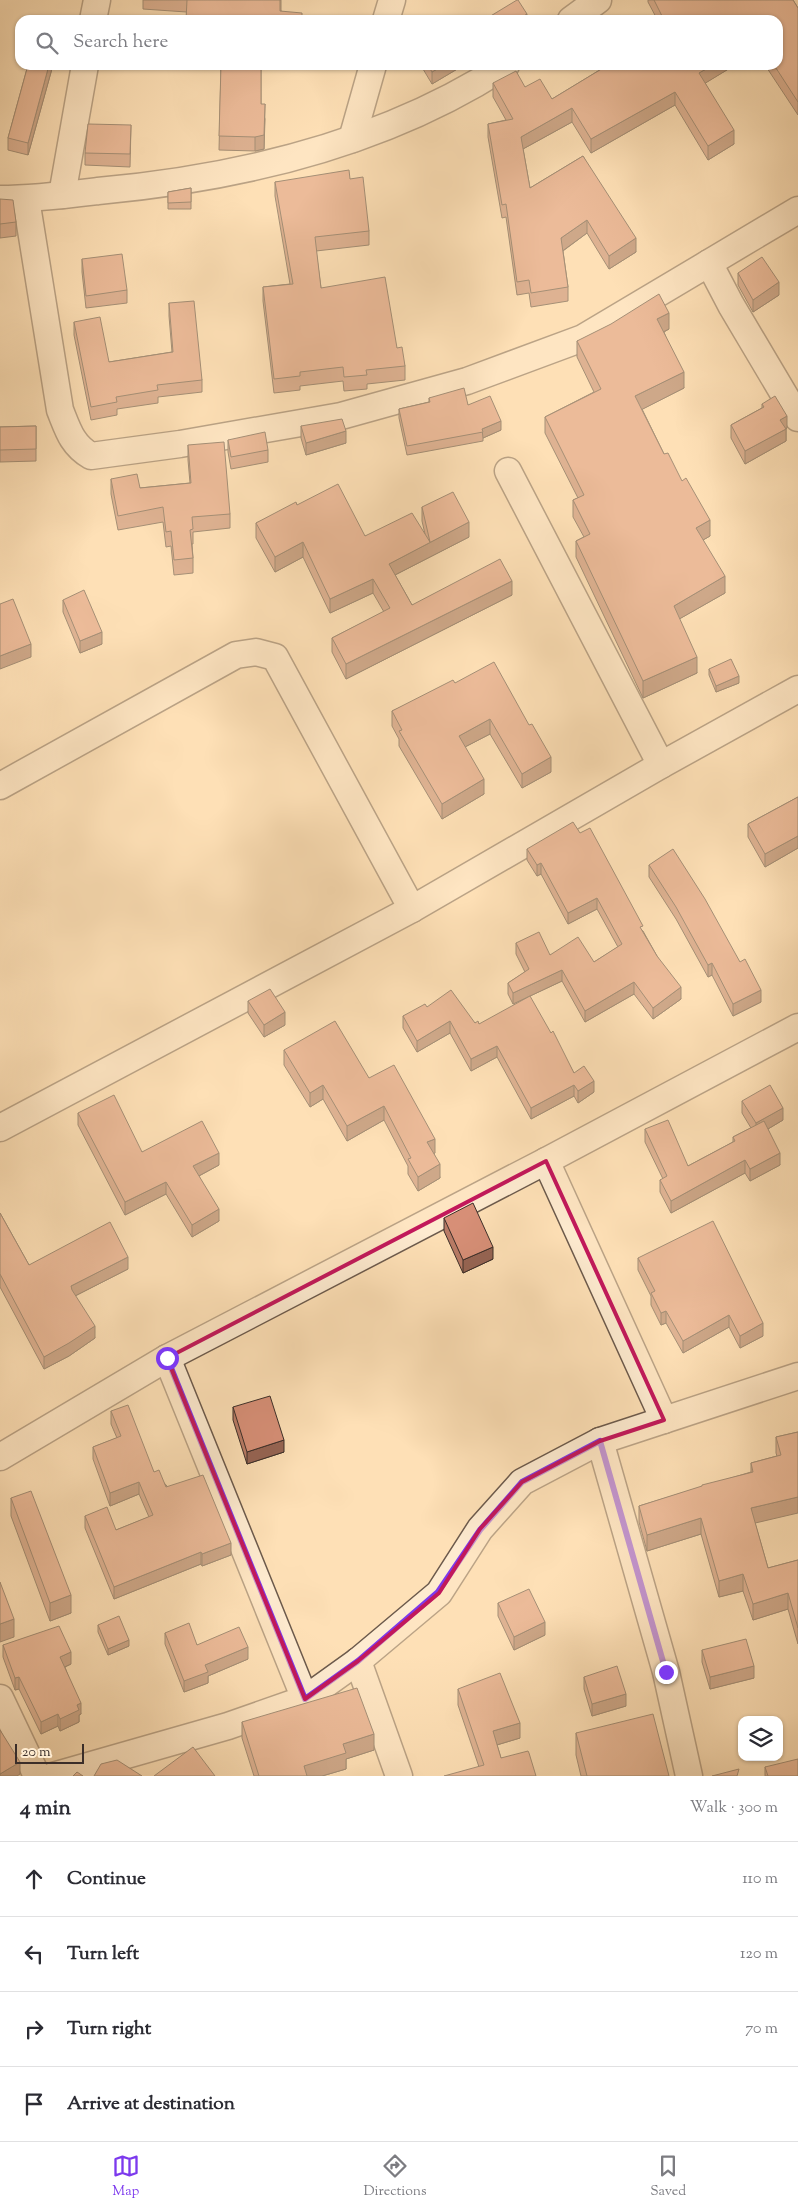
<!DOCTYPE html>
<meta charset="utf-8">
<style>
:root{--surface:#fff;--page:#f7f7f7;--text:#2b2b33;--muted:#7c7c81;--line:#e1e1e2;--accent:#7c3aed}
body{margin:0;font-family:"Sorts Mill Goudy",serif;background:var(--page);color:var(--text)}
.controls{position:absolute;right:15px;bottom:15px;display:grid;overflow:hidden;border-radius:10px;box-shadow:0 1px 4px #0004}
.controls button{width:45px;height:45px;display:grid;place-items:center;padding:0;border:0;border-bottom:1px solid var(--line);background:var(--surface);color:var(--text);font:25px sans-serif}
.scale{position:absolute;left:15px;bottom:12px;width:69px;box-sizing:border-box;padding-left:5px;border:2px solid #3b2e29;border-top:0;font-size:14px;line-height:18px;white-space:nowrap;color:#3b2e29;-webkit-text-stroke:4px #feebd0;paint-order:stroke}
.stop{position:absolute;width:15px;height:15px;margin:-11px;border:4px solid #7c3aed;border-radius:50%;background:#fff}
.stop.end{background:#7c3aed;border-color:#fff;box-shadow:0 1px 5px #0008}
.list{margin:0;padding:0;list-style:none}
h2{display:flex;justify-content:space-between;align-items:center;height:65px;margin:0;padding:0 20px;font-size:21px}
h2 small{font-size:16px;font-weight:400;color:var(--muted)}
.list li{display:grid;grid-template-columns:32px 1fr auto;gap:15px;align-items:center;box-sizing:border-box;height:75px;padding:0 20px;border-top:1px solid var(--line)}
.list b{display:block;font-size:19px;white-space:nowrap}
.list em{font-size:16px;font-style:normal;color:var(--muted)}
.icon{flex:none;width:28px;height:28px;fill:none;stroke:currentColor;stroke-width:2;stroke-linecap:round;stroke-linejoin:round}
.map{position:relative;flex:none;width:798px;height:1776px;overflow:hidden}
.search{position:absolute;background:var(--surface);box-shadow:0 1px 4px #0004;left:15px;right:15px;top:15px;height:55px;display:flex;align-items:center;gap:12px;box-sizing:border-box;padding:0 18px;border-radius:15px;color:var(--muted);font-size:19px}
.sheet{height:365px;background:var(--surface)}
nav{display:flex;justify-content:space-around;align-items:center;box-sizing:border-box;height:70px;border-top:1px solid var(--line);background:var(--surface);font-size:14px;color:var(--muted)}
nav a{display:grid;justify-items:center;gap:2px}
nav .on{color:var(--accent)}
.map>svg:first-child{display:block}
</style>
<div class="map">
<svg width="798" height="1776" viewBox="0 0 798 1776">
<rect width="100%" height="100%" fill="#fee0b6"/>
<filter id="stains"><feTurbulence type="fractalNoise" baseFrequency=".004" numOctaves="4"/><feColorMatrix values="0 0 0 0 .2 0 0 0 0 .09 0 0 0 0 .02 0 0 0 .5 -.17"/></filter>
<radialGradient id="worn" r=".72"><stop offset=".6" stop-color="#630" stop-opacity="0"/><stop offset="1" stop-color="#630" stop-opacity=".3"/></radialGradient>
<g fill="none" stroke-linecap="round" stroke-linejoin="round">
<g stroke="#6c5a4c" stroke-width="29">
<g id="street">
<polyline points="93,20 97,0"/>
<polyline points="386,20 392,0"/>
<polyline points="571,20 598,0"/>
<polyline points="352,139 373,65"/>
<polyline points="62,195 85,65"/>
<path d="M0,199C33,199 65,195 98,191C241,178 385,144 506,65"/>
<path d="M26,199L60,410C68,430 72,445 91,456L180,444L341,416L467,381L583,338L709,263L731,305L798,418"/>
<polyline points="709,263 798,210"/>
<polyline points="508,471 661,765"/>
<polyline points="0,786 236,655 256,652 275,657 412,909"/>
<polyline points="0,1128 412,909 661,765 798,689"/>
<polyline points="546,1161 664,1420"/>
<polyline points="167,1358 305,1699"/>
<polyline points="600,1441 666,1672 689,1776"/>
<polyline points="0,1457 167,1358 546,1161 798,1027"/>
<polyline points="358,1661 399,1776"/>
<polyline points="0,1698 37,1776"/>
<polyline points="53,1776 228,1726 305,1699 358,1661 439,1593 480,1529 522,1482 600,1441 798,1376"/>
</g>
</g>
<use href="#street" stroke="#feebd0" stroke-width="26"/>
</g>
<g fill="#b97b66" stroke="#3b2e29">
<polygon points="143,0 281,0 281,11 302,20 143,9"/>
<polygon points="648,0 793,0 798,8 798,115 765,65 778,65 778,20 657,19 648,2"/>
<polygon points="28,65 53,65 28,155 8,150 8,138"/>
<polygon points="195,65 261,65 261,104 265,119 264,149 255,151 219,150 221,67"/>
<polygon points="423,65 464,65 432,84 423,69"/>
<polygon points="608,65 735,65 705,83 734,144 708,160 675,105 591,153 572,122 523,149 530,188 583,156 636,252 609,269 587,233 563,251 568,287 568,301 531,307 529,293 517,295 506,217 502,218 488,137 488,124 506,120 493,97 493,83 525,87 552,99"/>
<polygon points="131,125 130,167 85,165 85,153"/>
<polygon points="350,179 369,231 369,245 316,251 321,288 397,348 405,366 405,380 367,384 367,389 344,391 343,381 300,386 300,390 274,393 263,301 263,287 290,284 275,196 275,182"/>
<polygon points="191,188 191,209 168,209 168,192"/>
<polygon points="0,199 16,222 16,236 0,238"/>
<polygon points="82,259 127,290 127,303 86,308 82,272"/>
<polygon points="738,273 779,295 753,312 738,285"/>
<polygon points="169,303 202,380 202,392 158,397 158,403 117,409 117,415 91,420 74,335 74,322 109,362 172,352 169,316"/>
<polygon points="669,329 664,332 684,388 642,409 664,454 710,536 703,540 725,593 679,619 697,673 643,698 576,557 576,541 584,537 573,517 573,500 578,498 545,433 545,417 594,392 577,357 577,341"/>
<polygon points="429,398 468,405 501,430 483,438 483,441 407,455 399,418 399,409 429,402"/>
<polygon points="762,404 787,428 786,429 786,441 745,464 731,438 731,425 762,408"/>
<polygon points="36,426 36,461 0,462 0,427"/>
<polygon points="301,426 346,443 306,455 301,438"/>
<polygon points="228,440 268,450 268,462 231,469 228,452"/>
<polygon points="188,445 230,514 230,528 193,532 193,544 192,544 193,558 193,573 174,575 171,546 166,547 163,522 118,530 111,494 111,479 140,488 190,483 188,460"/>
<polygon points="297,505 365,536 425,534 422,521 422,507 469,537 395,575 412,605 512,595 346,679 332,652 332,638 384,612 373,593 330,613 303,557 275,572 256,538 256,523"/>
<polygon points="63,600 102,644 80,653 63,612"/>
<polygon points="709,669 739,683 716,692 709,675"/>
<polygon points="455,683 551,772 522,788 490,734 465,747 484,794 442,819 399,746 399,739 392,726 392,711"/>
<polygon points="798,797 798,848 765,867 748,837 748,824"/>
<polygon points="527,849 643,931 681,999 653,1019 634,994 585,1022 562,981 513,1004 508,994 508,983 525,972 516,954 516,943 550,955 594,962 618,947 597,909 568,924 541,874 537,876 527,860"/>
<polygon points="649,865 761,1002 733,1016 712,975 708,977 676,919 649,877"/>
<polygon points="248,1001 285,1025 264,1037 248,1013"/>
<polygon points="427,1007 479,1024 551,1033 574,1073 594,1092 578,1103 574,1096 531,1119 497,1057 471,1071 450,1033 417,1052 403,1028 403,1016"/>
<polygon points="284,1050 369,1078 435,1153 434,1153 440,1178 418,1191 408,1174 408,1166 384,1120 347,1141 323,1099 310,1107 284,1065"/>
<polygon points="742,1101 783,1120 768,1129 780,1165 750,1181 745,1173 671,1213 660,1192 660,1180 663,1179 645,1142 645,1129 688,1166 733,1142 733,1137 751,1128 742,1113"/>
<polygon points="78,1113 142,1152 219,1165 199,1176 219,1221 192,1237 166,1194 125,1215 78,1125"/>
<polygon points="0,1213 29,1265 128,1269 75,1296 95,1338 69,1356 44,1369 0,1287"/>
<polygon points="444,1218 493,1259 463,1273 444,1231"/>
<polygon points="638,1258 763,1336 740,1348 729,1327 683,1353 666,1323 661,1325 651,1305 651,1296 638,1270"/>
<polygon points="233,1407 284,1452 247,1464 233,1420"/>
<polygon points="111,1411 154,1472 231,1555 202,1566 201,1564 114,1599 85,1528 85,1516 116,1530 149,1517 139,1494 110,1506 93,1459 93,1447 117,1438 111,1424"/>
<polygon points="798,1432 755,1523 768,1568 798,1560 798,1644 788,1609 753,1620 743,1591 719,1597 701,1534 647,1551 639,1522 639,1506 751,1472 751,1463 777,1456 776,1453 776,1437"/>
<polygon points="11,1498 71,1613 50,1621 11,1516"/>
<polygon points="498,1603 545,1635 514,1650 498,1616"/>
<polygon points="98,1625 129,1646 108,1655 98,1632"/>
<polygon points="165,1633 197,1645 248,1659 208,1676 208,1683 184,1692 165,1644"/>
<polygon points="3,1645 71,1664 65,1667 81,1714 79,1715 79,1722 60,1731 58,1726 41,1734 19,1689 15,1690 3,1657"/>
<polygon points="702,1650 754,1678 710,1689 702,1662"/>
<polygon points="584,1677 626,1706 592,1716 584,1689"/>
<polygon points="458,1689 520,1738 497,1745 501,1758 536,1776 479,1767 458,1705"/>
<polygon points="242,1722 374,1750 346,1759 346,1769 322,1776 254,1776 242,1738"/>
<polygon points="576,1733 669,1776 581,1776 576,1755"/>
<polygon points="765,1767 798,1776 765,1776"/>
</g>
<g fill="#966453" stroke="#3b2e29">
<polygon points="527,14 527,20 517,20"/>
<polygon points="49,65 53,65 28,155 28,143"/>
<polygon points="444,65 464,65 432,84 432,72"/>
<polygon points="713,65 735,65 699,87 699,73"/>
<polygon points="675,92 675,105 591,153 591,139"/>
<polygon points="265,104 264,149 255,151 255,137"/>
<polygon points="572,108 572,122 521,150 521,137"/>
<polygon points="734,130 734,144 708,160 708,146"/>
<polygon points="587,220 587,233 561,252 561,238"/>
<polygon points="636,238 636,252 609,269 609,256"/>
<polygon points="779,282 779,295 753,312 753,300"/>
<polygon points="669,313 669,329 657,335 657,319"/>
<polygon points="684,372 684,388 635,413 635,396"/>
<polygon points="787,416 787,428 780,432 780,420"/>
<polygon points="501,421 501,430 483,438 482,429"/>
<polygon points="786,429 786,441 745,464 745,451"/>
<polygon points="346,431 346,443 306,455 306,443"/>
<polygon points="710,520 710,536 696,544 696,528"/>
<polygon points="469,522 469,537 389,578 389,564"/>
<polygon points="303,542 303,557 275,572 275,557"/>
<polygon points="725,576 725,593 674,622 674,606"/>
<polygon points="373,579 373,593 330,613 330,599"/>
<polygon points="512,581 512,595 346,679 346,664"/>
<polygon points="102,632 102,644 80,653 80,641"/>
<polygon points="31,644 31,657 0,669 0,656"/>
<polygon points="697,657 697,673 643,698 643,681"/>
<polygon points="739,676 739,683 716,692 716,686"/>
<polygon points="490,719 490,734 459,750 459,736"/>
<polygon points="551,757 551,772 522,788 522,774"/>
<polygon points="484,779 484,794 442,819 442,804"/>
<polygon points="798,836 798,848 765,867 765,854"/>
<polygon points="541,863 541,874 537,876 537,865"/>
<polygon points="597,898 597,909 568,924 568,913"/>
<polygon points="712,963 712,975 708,977 708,965"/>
<polygon points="562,970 562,981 513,1004 513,993"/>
<polygon points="634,982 634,994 585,1022 585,1011"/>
<polygon points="681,987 681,999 653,1019 653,1008"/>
<polygon points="761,990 761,1002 733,1016 733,1004"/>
<polygon points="285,1012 285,1025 264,1037 264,1025"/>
<polygon points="450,1021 450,1033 417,1052 417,1041"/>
<polygon points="497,1046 497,1057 471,1071 471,1059"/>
<polygon points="594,1081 594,1092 578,1103 578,1091"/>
<polygon points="323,1085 323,1099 310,1107 310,1093"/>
<polygon points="574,1085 574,1096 531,1119 531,1108"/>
<polygon points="384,1106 384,1120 347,1141 347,1126"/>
<polygon points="783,1108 783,1120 756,1136 756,1123"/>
<polygon points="435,1139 435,1153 427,1156 427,1142"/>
<polygon points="219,1153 219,1165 193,1179 193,1166"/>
<polygon points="780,1153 780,1165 750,1181 750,1169"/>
<polygon points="745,1160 745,1173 671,1213 671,1201"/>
<polygon points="440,1164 440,1178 418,1191 418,1177"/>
<polygon points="166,1182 166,1194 125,1215 125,1202"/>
<polygon points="219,1209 219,1221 192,1237 192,1225"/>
<polygon points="493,1247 493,1259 463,1273 463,1260"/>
<polygon points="128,1257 128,1269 71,1298 71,1286"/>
<polygon points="666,1311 666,1323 661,1325 661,1313"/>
<polygon points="729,1315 729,1327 683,1353 683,1341"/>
<polygon points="763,1323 763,1336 740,1348 740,1336"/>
<polygon points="95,1326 95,1338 69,1356 44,1369 44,1357"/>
<polygon points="284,1440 284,1452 247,1464 247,1452"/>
<polygon points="139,1482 139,1494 110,1506 110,1493"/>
<polygon points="798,1497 798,1513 751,1524 751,1508"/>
<polygon points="701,1518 701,1534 647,1551 647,1535"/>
<polygon points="231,1543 231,1555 202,1566 202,1554"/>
<polygon points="201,1552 201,1564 114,1599 114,1587"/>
<polygon points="743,1574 743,1591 719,1597 719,1581"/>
<polygon points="788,1593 788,1609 753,1620 753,1604"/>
<polygon points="71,1595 71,1613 50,1621 50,1603"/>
<polygon points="14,1619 14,1637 0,1642 0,1624"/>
<polygon points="545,1622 545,1635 514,1650 514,1637"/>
<polygon points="129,1640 129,1646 108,1655 108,1649"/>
<polygon points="248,1647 248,1659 208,1676 208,1683 184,1692 184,1681 205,1665"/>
<polygon points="71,1652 71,1664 60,1669 60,1657"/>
<polygon points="754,1666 754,1678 710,1689 710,1677"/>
<polygon points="19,1677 19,1689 15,1690 15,1678"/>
<polygon points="626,1694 626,1706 592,1716 592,1704"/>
<polygon points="81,1703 81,1714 79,1715 79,1722 60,1731 60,1719 77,1705"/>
<polygon points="58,1714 58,1726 41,1734 41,1722"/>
<polygon points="520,1723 520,1738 493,1746 493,1731"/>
<polygon points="374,1734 374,1750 346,1759 346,1769 322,1776 304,1776 304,1766 343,1744"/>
<polygon points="20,1762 20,1774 17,1776 0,1776 0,1774"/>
</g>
<g fill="#d78f77" stroke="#3b2e29">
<polygon points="187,0 280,0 280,11 302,13 302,20 186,20"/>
<polygon points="517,0 518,0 527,14 517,20 484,20"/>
<polygon points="654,0 793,0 798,8 798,102 774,65 778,65 778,20 656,20 662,16"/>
<polygon points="402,16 421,20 401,20"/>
<polygon points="28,65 49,65 28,143 8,138"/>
<polygon points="221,65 261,65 261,104 265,104 264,135 255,137 219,136"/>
<polygon points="428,65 444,65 432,72"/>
<polygon points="608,65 713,65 699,73 734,130 708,146 675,92 591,139 572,108 521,137 530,188 583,156 636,238 609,256 587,220 561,238 568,287 531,293 529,280 517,282 506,204 502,205 488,124 513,119 493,83 516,71 525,87 540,79 552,99"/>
<polygon points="88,124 131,125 130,154 85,153"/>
<polygon points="349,170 350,179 363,177 369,231 315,237 321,288 385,277 397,348 402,347 405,366 366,370 367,375 344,377 343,367 300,372 300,376 274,379 263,287 293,284 275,182"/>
<polygon points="191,188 191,202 168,203 168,192"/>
<polygon points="0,199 13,200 16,222 0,224"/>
<polygon points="122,254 127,290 86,296 82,259"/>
<polygon points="762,257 779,282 753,300 738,273"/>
<polygon points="659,294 669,313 657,319 684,372 635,396 664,454 668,453 682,481 686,478 710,520 696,528 725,576 674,606 697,657 643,681 576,541 590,534 573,500 584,495 545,417 601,389 577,341 611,324"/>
<polygon points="194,301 202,380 157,385 158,390 116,397 117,402 91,407 74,322 100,317 109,362 173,352 169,303"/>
<polygon points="464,388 468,405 490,396 501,421 482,429 483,432 407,446 399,409 430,402 429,398"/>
<polygon points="775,396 787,416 780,420 786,429 745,451 731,425 764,407 762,404"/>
<polygon points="342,419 346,431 306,443 301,426"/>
<polygon points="36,426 36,449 0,450 0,427"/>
<polygon points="265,432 268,450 231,457 228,440"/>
<polygon points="224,442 230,514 192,517 193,529 190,530 193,558 174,560 171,531 166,532 163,507 118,516 111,479 137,474 140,488 191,483 188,445"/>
<polygon points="338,484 365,536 412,513 430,542 422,507 453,492 469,522 389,564 412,605 500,559 512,581 346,664 332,638 390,608 373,579 330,599 303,542 275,557 256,523 296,502 297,505"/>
<polygon points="84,590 102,632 80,641 63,600"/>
<polygon points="13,599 31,644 0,656 0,604"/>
<polygon points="731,659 739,676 716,686 709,669"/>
<polygon points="494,662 529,725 532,724 551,757 522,774 490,719 459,736 484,779 442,804 399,731 402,730 392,711 453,680 455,683"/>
<polygon points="798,797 798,836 765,854 748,824"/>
<polygon points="573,822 580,833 590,828 643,926 640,927 657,956 681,987 653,1008 634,982 585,1011 562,970 513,993 508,983 529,969 516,943 539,932 550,955 578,937 594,962 622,944 597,898 568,913 541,863 537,865 527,849"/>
<polygon points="673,849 705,899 740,962 745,959 761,990 733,1004 712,963 708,965 676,907 649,865"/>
<polygon points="270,989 285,1012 264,1025 248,1001"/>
<polygon points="451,990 475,1023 478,1021 479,1024 530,996 551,1033 553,1031 574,1073 584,1066 594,1081 578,1091 574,1085 531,1108 497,1046 471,1059 450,1021 417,1041 403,1016 425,1004 427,1007"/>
<polygon points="335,1021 369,1078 394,1065 435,1139 427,1142 440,1164 418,1177 408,1159 411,1158 384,1106 347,1126 323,1085 310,1093 284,1050"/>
<polygon points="770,1085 783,1108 756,1123 742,1101"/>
<polygon points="114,1095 142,1152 202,1121 219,1153 193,1166 219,1209 192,1225 166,1182 125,1202 78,1113"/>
<polygon points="668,1120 688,1166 735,1141 733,1137 764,1121 780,1153 750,1169 745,1160 671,1201 660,1180 667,1176 645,1129"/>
<polygon points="473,1203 493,1247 463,1260 444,1218"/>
<polygon points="0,1213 29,1265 110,1222 128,1257 71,1286 72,1290 95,1326 69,1343 44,1357 0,1274"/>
<polygon points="713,1221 763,1323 740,1336 729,1315 683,1341 666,1311 661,1313 651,1293 655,1291 638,1258"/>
<polygon points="270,1396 284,1440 247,1452 233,1407"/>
<polygon points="128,1405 154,1472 159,1470 166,1487 203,1475 231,1543 202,1554 201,1552 114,1587 85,1516 107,1507 116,1530 153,1515 139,1482 110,1493 93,1447 121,1436 111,1411"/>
<polygon points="798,1432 798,1497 751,1508 768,1568 798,1560 798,1628 788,1593 753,1604 743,1574 719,1581 701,1518 647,1535 639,1506 702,1486 702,1485 753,1472 751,1463 781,1455 776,1437"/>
<polygon points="31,1491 71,1595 50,1603 11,1498"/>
<polygon points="0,1582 14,1619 0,1624"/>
<polygon points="529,1589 545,1622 514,1637 498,1603"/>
<polygon points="119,1616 129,1640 108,1649 98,1625"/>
<polygon points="189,1623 197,1645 239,1627 248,1647 205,1665 208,1672 184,1681 165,1633"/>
<polygon points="59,1626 71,1652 60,1657 81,1703 77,1705 79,1710 60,1719 58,1714 41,1722 19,1677 15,1678 3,1645"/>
<polygon points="746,1639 754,1666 710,1677 702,1650"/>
<polygon points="617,1666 626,1694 592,1704 584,1677"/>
<polygon points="500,1673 520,1723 493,1731 501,1758 528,1751 529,1753 536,1776 444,1776 484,1765 458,1689"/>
<polygon points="357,1688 374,1734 343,1744 346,1753 304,1766 307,1776 259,1776 242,1722"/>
<polygon points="653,1714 669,1776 587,1776 576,1733"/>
<polygon points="0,1730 20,1762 0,1774"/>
<polygon points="193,1747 215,1776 154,1776"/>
<polygon points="798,1759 798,1776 768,1776 765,1767"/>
<polygon points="117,1760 142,1776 94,1776 101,1764"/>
<polygon points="739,1769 737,1776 712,1776"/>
<polygon points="77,1772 83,1776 73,1776"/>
</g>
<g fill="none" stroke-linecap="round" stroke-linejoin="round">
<polyline stroke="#7c3aed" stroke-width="6" points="167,1358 305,1699 358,1661 438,1592 480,1530 522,1482 600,1441 666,1672"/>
</g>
<path d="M0 0H798V1776H0ZM546,1161L664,1420L600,1441L522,1482L480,1529L439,1593L358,1661L305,1699L167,1358Z" fill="#fee0b6" fill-opacity=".55" fill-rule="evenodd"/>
<path fill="none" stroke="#c2185b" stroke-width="4" stroke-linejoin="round" d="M546,1161L664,1420L600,1441L522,1482L480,1529L439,1593L358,1661L305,1699L167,1358Z"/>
<rect width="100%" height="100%" filter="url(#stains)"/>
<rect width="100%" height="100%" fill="url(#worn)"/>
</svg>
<div class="controls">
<button><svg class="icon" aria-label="layers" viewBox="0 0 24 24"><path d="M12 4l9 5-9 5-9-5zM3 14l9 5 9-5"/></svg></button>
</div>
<div class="scale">20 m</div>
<div class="stop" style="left:167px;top:1358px"></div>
<div class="stop end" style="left:666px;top:1672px"></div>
<div class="search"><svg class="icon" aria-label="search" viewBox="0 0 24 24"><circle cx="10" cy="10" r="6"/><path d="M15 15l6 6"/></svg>Search here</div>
</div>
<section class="sheet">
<h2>4 min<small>Walk · 300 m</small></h2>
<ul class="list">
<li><svg class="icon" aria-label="ahead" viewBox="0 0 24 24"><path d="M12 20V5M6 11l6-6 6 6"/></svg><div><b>Continue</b></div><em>110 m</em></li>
<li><svg class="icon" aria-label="left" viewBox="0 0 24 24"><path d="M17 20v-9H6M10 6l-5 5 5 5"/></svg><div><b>Turn left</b></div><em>120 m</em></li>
<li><svg class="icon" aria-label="right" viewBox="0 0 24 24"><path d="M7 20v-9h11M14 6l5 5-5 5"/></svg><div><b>Turn right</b></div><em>70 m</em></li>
<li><svg class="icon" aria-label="arrive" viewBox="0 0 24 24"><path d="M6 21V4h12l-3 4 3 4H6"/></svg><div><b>Arrive at destination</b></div></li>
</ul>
</section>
<nav>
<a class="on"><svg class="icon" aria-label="map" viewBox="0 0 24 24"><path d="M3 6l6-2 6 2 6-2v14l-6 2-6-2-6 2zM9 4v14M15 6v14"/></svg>Map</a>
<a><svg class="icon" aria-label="directions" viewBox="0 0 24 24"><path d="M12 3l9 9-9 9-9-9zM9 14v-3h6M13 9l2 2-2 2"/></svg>Directions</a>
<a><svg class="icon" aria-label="saved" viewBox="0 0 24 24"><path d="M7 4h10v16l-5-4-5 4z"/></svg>Saved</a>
</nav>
